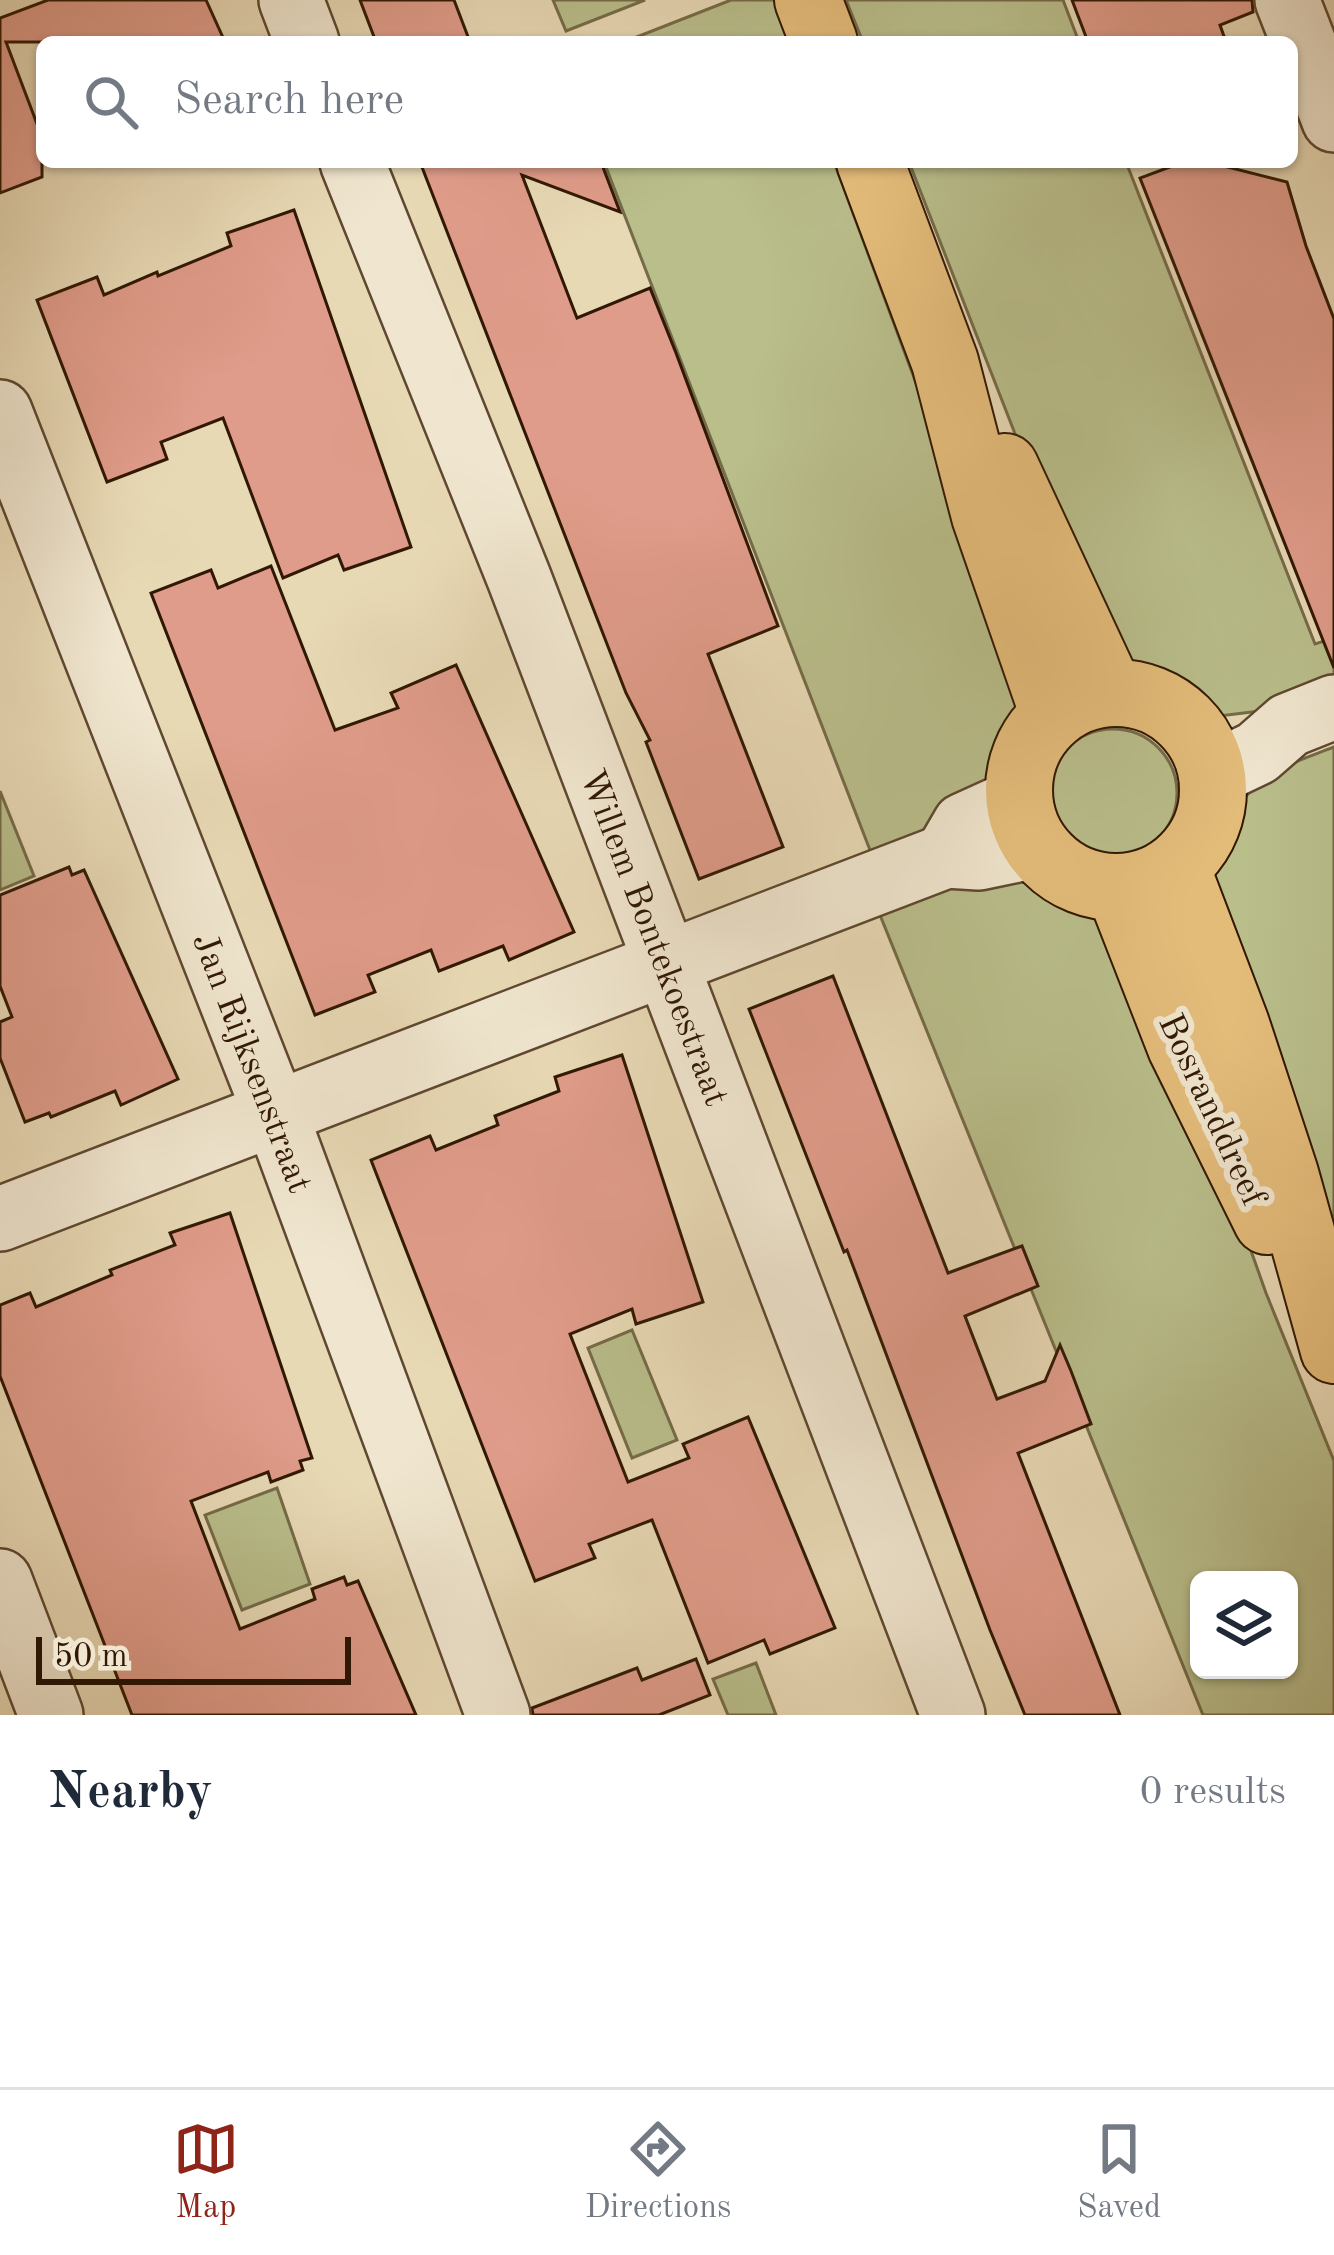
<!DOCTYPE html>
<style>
:root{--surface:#fff;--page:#f6f6f7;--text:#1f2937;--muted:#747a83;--line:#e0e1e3;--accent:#8f2418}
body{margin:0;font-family:"Old Standard TT",serif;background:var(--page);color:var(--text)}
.controls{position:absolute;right:36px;bottom:36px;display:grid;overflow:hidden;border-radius:18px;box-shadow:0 3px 9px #0004}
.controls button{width:108px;height:108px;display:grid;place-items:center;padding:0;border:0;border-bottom:3px solid var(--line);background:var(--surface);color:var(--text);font:60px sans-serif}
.scale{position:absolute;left:36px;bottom:30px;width:315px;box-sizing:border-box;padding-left:12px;border:6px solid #311804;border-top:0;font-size:33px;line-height:42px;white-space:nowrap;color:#311804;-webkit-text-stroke:9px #f0e6cf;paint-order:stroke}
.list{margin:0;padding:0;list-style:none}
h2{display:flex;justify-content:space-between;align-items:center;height:156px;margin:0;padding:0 48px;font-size:51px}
h2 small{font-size:39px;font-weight:400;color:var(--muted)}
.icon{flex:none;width:66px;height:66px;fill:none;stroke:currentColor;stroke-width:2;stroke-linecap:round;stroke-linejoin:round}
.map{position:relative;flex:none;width:1334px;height:1715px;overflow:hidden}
.search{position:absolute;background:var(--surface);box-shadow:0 3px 9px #0004;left:36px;right:36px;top:36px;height:132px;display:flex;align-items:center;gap:30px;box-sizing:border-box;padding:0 42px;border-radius:18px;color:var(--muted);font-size:45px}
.sheet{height:372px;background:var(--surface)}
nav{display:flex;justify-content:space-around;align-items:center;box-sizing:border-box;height:168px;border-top:3px solid var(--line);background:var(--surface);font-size:33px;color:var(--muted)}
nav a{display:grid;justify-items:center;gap:6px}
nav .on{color:var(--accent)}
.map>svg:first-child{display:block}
</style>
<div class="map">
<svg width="1334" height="1715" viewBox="0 0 1334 1715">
<rect width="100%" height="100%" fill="#e8d9b5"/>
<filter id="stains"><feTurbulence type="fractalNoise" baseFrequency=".00167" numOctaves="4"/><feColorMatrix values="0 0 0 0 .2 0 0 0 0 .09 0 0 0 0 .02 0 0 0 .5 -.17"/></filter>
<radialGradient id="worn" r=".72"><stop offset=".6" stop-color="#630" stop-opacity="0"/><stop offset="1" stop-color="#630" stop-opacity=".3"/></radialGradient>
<g fill="#b9be8b" stroke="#756b48" stroke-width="3" fill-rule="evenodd">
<polygon points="553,0 645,0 566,31"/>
<polygon points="731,0 774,0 789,42 624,42"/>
<polygon points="846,0 1063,0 1079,42 863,42"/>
<polygon points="604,162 834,162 956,491 1028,708 1014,755 998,788 875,863"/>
<polygon points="909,162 1126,162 1315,644 1334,638 1334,688 1260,711 1211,717 1136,681 1021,449"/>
<circle cx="1113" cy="793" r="64"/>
<path d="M1334,747V1277L1206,889C1214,846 1232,799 1272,774C1290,762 1314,755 1334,747Z"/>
<polygon points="0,791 34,876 0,890"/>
<path d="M995,867L1028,873L1057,886L1107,921L1221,1166L1266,1293L1334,1461V1715H1203L878,910ZM1199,1580H1289V1670H1199Z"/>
<polygon points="632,1330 677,1440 632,1458 588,1348"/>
<polygon points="277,1488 310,1584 242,1610 205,1515"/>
<polygon points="756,1663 776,1715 728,1715 713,1679"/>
</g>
<g fill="#e09c8a" stroke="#311804" stroke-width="3">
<polygon points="48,0 206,0 225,42 6,42 42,137 42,177 0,193 0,18"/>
<polygon points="360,0 454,0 470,42 376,42"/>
<polygon points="1072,0 1252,0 1253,12 1220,25 1226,42 1088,42"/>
<polygon points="420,162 601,162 620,212 522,175 577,318 650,288 676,353 778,626 708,654 783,847 699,879 646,742 650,740 626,693"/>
<polygon points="1183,162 1208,162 1287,182 1306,246 1334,319 1334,668 1140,178"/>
<polygon points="294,210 411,547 344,570 338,555 283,578 223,418 161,442 167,459 107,482 37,300 97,277 104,295 157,272 158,276 231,246 227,233"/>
<polygon points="271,566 335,730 398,708 391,693 456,665 574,932 509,960 503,946 439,971 431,950 368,975 375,992 315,1015 151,593 211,570 218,588"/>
<polygon points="69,867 72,875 84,870 178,1079 121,1105 115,1091 51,1117 49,1113 25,1122 0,1058 0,1022 12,1017 0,986 0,895"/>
<polygon points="833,976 948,1273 1022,1246 1038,1286 965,1316 997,1399 1045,1381 1060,1345 1071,1371 1091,1424 1018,1453 1120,1715 1025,1715 990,1630 847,1250 844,1252 749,1009"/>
<polygon points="622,1055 703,1302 636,1324 632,1309 570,1334 628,1482 689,1458 683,1444 748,1417 835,1628 770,1654 764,1640 708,1663 652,1520 589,1544 595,1558 535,1581 371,1160 430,1136 436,1150 498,1125 495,1116 559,1091 555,1077"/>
<polygon points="230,1213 312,1458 300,1461 303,1470 271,1482 268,1472 191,1501 240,1629 315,1599 312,1589 344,1577 347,1585 358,1581 416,1715 132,1715 0,1376 0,1305 30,1293 36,1307 112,1275 110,1270 175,1245 170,1233"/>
<polygon points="696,1659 710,1695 659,1715 533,1715 532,1708 637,1668 642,1680"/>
</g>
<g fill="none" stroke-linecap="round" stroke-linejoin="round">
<g stroke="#5f4830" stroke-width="68">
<g id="minor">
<polyline points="291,0 307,42"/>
<polyline points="1287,0 1334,120"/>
<polyline points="352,162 519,578 953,1715"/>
<polyline points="0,412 276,1115 498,1715"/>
<polyline points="1213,774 1257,753 1289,725 1334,707"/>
<polyline points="946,856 964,825 1019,800"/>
<polyline points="0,1219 946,856 979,858 1036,846"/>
<polyline points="0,1581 51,1715"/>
</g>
</g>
<g stroke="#311804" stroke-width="70">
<g id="major">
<polyline points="808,0 824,42"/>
<polyline points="870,162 945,362 985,516 1054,715"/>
<polyline points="1005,467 1110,692"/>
<circle cx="1116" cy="790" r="97"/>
<polyline points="1176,867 1236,1025 1285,1174 1334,1350"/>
<polyline points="1119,888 1181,1047 1267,1221"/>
</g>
</g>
<use href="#minor" stroke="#f0e6cf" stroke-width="63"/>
<use href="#major" stroke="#e4bc7a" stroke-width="66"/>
</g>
<g text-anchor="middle" stroke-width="12" stroke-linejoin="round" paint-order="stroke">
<g font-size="36" fill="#311804" stroke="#f0e6cf">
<text transform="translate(656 937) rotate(69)" y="13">Willem Bontekoestraat</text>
<text transform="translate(254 1062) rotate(69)" y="13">Jan Rijksenstraat</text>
<text transform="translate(1214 1109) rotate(65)" y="13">Bosranddreef</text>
</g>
</g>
<rect width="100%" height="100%" filter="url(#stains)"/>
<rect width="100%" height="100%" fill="url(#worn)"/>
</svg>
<div class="controls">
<button><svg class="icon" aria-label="layers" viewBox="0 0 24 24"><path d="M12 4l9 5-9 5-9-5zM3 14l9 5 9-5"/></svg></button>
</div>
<div class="scale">50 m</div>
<div class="search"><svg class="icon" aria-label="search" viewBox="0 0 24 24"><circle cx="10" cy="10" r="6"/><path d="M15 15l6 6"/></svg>Search here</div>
</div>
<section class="sheet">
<h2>Nearby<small>0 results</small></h2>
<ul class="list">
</ul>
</section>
<nav>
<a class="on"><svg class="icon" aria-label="map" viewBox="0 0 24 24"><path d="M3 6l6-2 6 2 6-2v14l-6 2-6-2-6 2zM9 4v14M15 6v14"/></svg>Map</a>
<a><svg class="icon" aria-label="directions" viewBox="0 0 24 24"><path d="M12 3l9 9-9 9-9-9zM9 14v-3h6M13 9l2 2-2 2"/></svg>Directions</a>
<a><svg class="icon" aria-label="saved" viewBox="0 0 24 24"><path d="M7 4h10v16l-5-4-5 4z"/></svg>Saved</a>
</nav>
